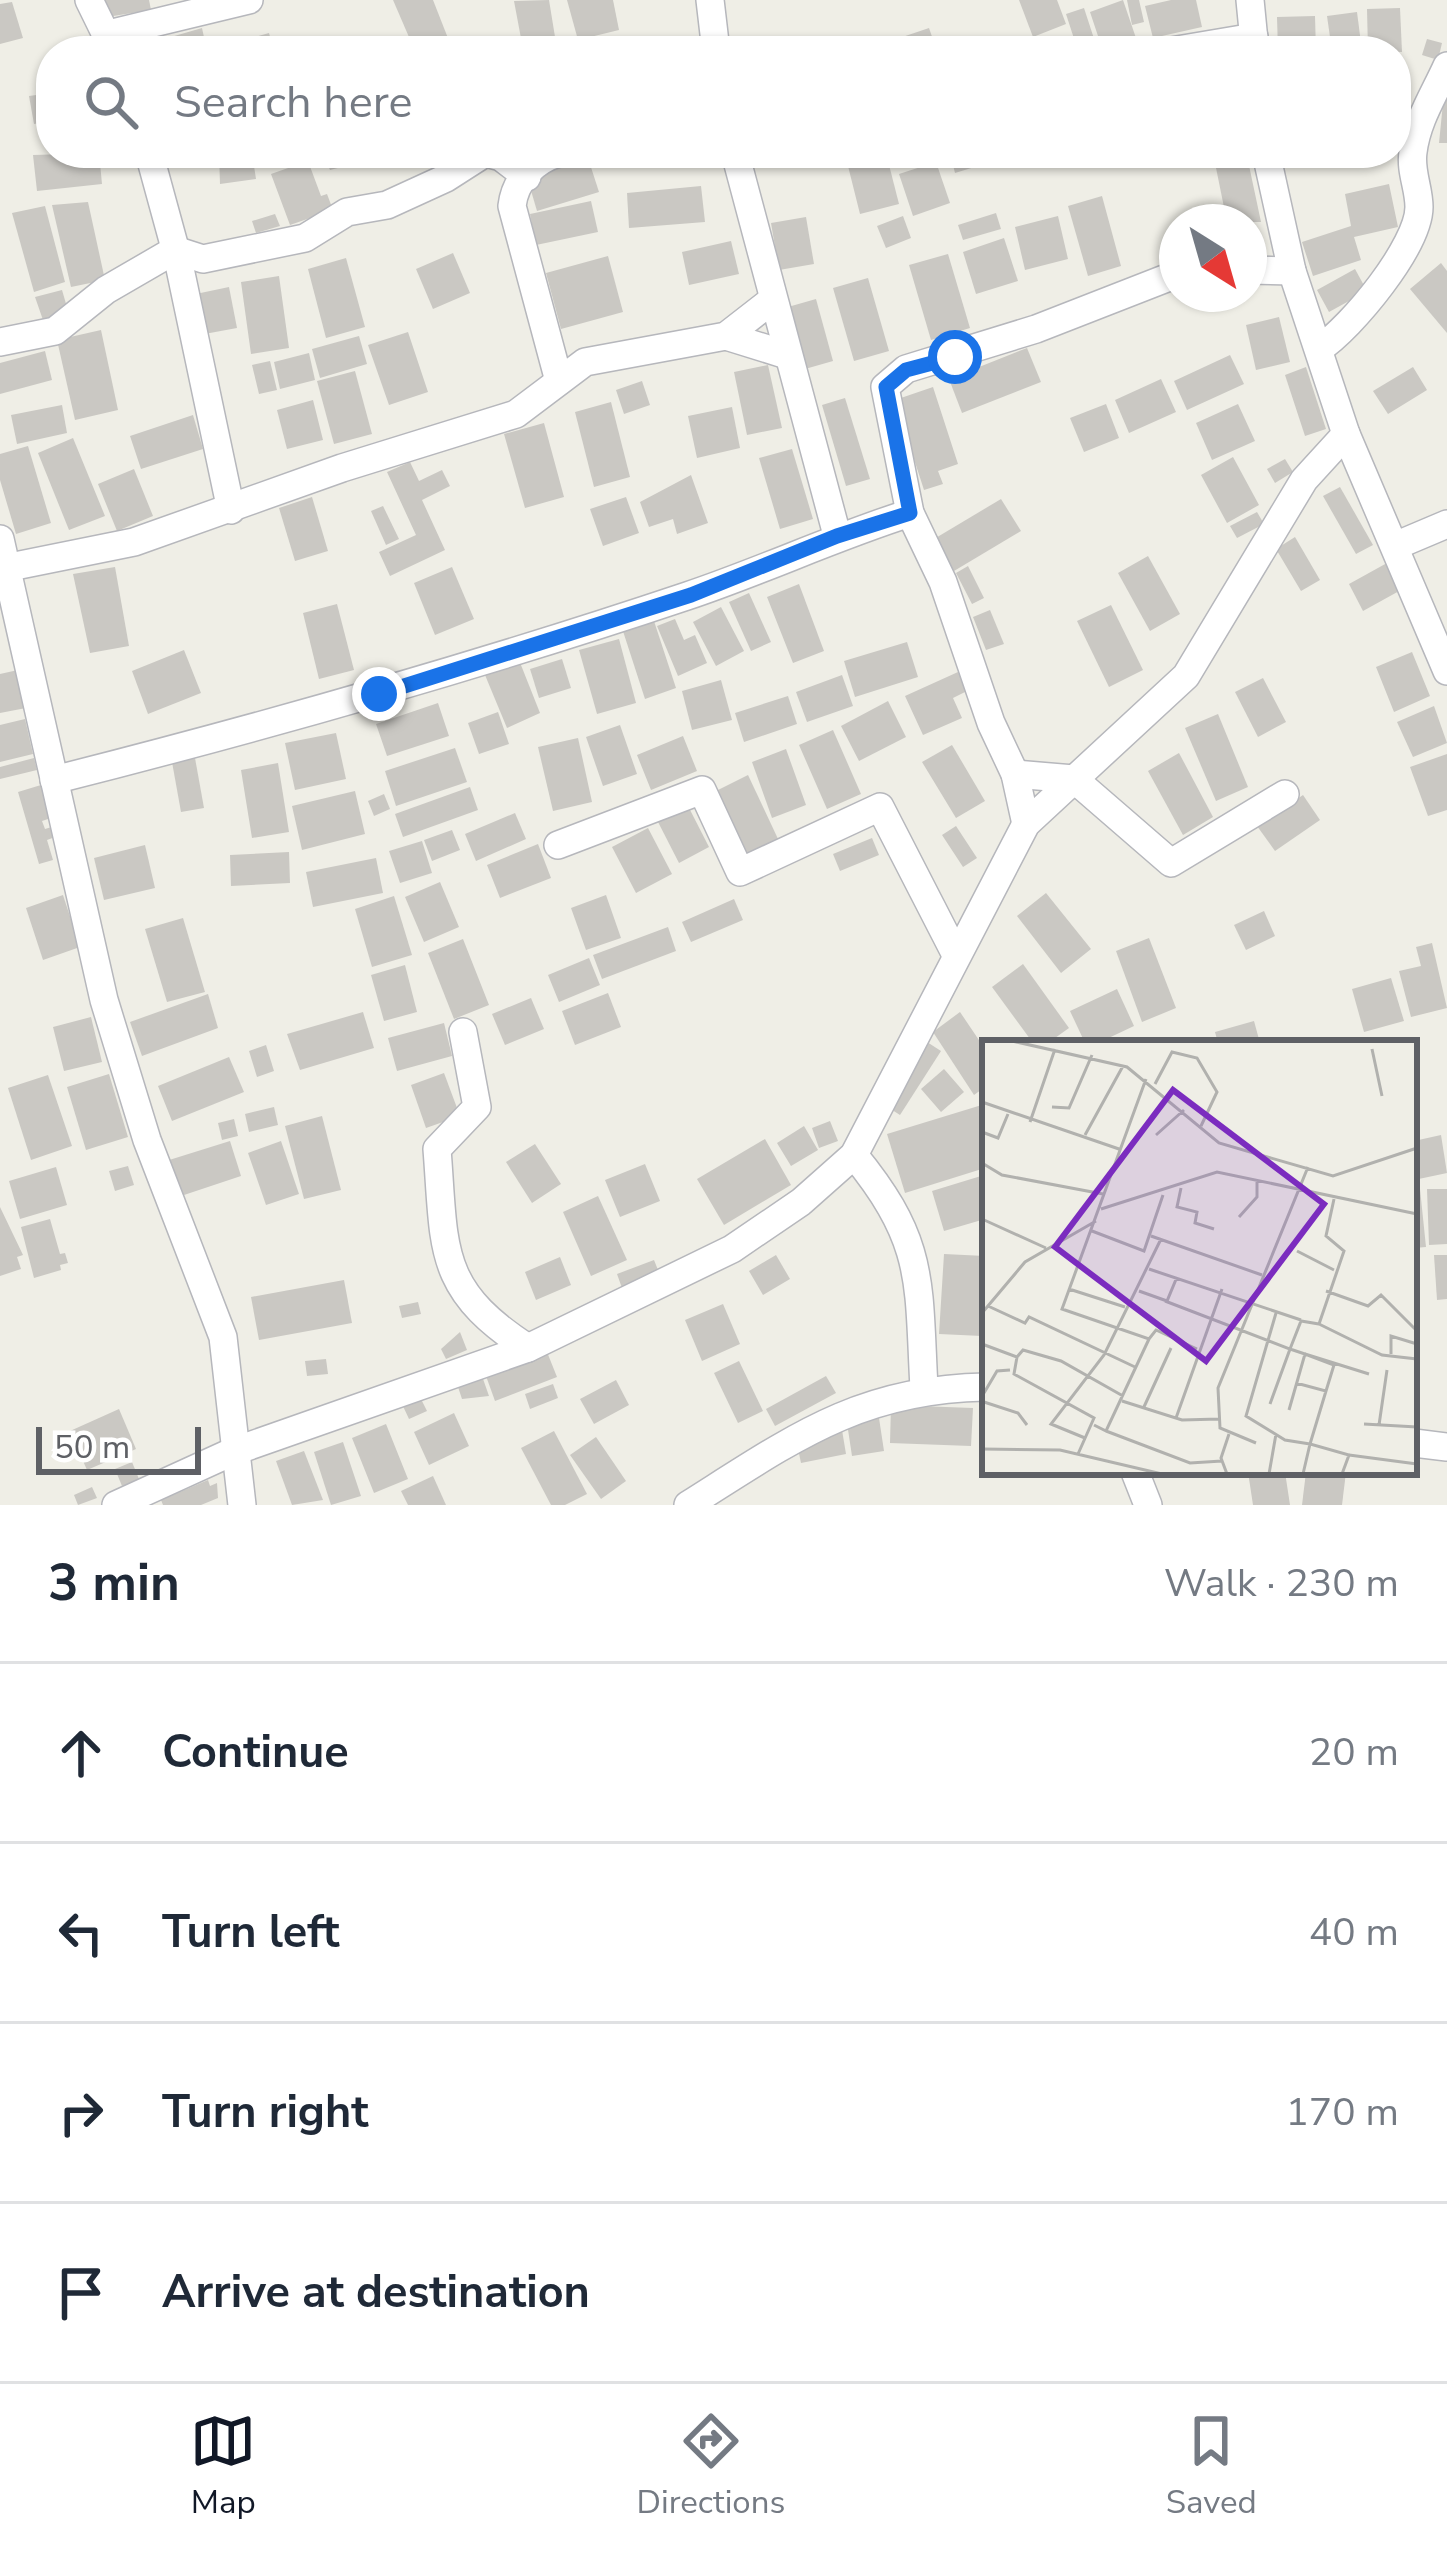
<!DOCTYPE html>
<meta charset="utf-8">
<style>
:root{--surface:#fff;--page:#f2f2f3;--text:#1f2937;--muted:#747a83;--line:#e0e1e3;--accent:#111827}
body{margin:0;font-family:"Nunito Sans",sans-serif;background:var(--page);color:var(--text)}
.compass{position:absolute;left:1159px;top:204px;width:108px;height:108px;border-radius:50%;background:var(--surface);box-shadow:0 3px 9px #0004;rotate:143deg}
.scale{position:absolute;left:36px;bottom:30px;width:165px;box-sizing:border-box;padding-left:12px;border:6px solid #5e6065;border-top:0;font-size:33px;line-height:42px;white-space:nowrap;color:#5e6065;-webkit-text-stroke:9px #fff;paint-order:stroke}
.stop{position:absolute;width:36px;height:36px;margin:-27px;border:9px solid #1a73e8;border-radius:50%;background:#fff}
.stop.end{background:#1a73e8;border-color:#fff;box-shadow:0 3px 12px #0008}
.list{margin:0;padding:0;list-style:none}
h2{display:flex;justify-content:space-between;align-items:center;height:156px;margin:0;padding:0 48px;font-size:51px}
h2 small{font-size:39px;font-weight:400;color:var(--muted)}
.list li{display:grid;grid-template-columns:78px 1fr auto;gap:36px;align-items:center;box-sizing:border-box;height:180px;padding:0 48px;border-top:3px solid var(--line)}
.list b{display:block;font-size:45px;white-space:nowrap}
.list em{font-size:39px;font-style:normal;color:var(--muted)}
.icon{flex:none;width:66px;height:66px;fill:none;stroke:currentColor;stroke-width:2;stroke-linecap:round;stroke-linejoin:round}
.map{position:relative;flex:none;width:1447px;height:1505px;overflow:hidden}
.search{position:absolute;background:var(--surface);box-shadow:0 3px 9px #0004;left:36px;right:36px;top:36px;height:132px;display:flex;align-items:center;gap:30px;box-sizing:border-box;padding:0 42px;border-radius:48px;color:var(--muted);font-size:45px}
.sheet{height:876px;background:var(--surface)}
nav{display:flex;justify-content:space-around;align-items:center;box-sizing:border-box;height:168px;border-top:3px solid var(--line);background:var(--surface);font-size:33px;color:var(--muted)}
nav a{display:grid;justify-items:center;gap:6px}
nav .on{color:var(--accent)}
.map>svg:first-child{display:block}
</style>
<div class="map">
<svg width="1447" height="1505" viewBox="0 0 1447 1505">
<rect width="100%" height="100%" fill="#efeee6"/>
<g fill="#cac8c3">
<polygon points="104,0 149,0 151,10 107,17"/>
<polygon points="393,0 433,0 453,51 415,51"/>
<polygon points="549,0 556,43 523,49 514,1"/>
<polygon points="567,0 613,0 619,30 578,40"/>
<polygon points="1019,0 1057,0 1066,24 1033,37"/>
<polygon points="1123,0 1137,41 1103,51 1090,12"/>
<polygon points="1127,0 1139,0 1144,22 1132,25"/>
<polygon points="1171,0 1196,0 1202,27 1153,38 1145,6"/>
<polygon points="12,2 23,38 0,44 0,4"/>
<polygon points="1084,8 1098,51 1078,51 1066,14"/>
<polygon points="1400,8 1402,52 1368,51 1367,9"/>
<polygon points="1357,12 1362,51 1332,51 1327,16"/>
<polygon points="1315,16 1316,51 1278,51 1277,17"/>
<polygon points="202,28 207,51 126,51 126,50"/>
<polygon points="929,28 937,51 864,51 864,50"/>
<polygon points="269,33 274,51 238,51 237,42"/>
<polygon points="1427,39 1442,43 1438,60 1422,55"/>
<polygon points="51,93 51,121 34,124 29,96"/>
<polygon points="1444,93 1447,93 1447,143 1439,143"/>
<polygon points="99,153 102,184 37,191 33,155"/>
<polygon points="219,153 252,153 256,179 220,184"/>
<polygon points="323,153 367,153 369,160 330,170"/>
<polygon points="867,153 886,153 899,204 860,214 846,158"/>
<polygon points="950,153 1017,153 1017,154 955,173"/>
<polygon points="1247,156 1261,222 1227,222 1215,163"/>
<polygon points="588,158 599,192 537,211 527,177"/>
<polygon points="308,161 321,196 327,194 333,210 290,225 271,174"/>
<polygon points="936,162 950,203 913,216 899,174"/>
<polygon points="1389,184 1398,227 1354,237 1361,260 1313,276 1302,242 1351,226 1345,194"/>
<polygon points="701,186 705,222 629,228 627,193"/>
<polygon points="1102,196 1121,266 1088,276 1068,206"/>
<polygon points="591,201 598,232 536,245 530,214"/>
<polygon points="88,202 105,280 71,287 52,205"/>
<polygon points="45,206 65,282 34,292 12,213"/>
<polygon points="996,213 1001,229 963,240 958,225"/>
<polygon points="275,214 280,226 256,233 252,221"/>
<polygon points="903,216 911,238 886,248 877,226"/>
<polygon points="1058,216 1068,259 1025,270 1015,227"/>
<polygon points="806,217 814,264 779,270 771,223"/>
<polygon points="1004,238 1018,281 976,294 963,252"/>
<polygon points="731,241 739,274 689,285 682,252"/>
<polygon points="453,253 470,293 433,309 416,269"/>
<polygon points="948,254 970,328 931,340 909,265"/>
<polygon points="608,256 623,312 561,329 546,273"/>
<polygon points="346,258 365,327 326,338 308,269"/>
<polygon points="1441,263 1447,271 1447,333 1410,289"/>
<polygon points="1355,269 1367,291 1329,312 1317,290"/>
<polygon points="279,276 289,348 251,354 241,282"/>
<polygon points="868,278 889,351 854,361 833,288"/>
<polygon points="229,287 237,328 199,335 191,295"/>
<polygon points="62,290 69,314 43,320 35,297"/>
<polygon points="816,299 833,361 805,369 788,307"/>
<polygon points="1279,317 1290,362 1256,370 1246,325"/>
<polygon points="101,330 118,410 75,420 57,340"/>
<polygon points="408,332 428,392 389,405 368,345"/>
<polygon points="359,336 367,364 320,378 312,349"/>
<polygon points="1027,348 1041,382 962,413 949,379"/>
<polygon points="45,351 52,380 0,394 0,363"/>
<polygon points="309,353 315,380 280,389 274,362"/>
<polygon points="1230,355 1244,384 1187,410 1174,381"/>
<polygon points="270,361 277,390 259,394 252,365"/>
<polygon points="768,365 782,428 747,435 734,372"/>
<polygon points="1306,367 1326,429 1305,436 1285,375"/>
<polygon points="1413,367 1427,390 1388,414 1373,391"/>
<polygon points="355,371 372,434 334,444 317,381"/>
<polygon points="1161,379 1176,412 1129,433 1115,400"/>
<polygon points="642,381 650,405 624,414 616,390"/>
<polygon points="933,387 958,464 938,471 943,484 924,490 895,400"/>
<polygon points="845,398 870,479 846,486 822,405"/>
<polygon points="313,400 323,440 287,449 277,410"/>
<polygon points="611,402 630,477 594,487 575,412"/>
<polygon points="1106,404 1119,438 1084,452 1070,418"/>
<polygon points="1238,404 1255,441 1212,460 1196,423"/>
<polygon points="62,405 67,433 17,444 11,415"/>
<polygon points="732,407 740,448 697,458 688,416"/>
<polygon points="193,415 203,449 141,469 130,436"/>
<polygon points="544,423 564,497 525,508 504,434"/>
<polygon points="73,438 105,516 69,530 38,453"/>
<polygon points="28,446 51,523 16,534 0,480 0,454"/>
<polygon points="792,449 813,519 780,529 759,458"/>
<polygon points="1233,457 1259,505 1227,523 1201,475"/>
<polygon points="1285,459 1293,472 1275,483 1267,469"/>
<polygon points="410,462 419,481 442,470 450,486 422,500 445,550 390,576 379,552 416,535 387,472"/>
<polygon points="134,469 153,516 117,531 98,484"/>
<polygon points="691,475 708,523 677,534 673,519 649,527 640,502"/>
<polygon points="1340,487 1373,545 1356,554 1323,496"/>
<polygon points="312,497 328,551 295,561 279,508"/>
<polygon points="626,497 639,533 603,546 590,509"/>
<polygon points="1001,499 1021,531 954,571 934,539"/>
<polygon points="383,506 399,539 386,545 371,511"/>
<polygon points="1257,512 1264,524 1237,538 1230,526"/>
<polygon points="1295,537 1320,580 1301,591 1276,549"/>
<polygon points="1148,556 1180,614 1150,631 1118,573"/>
<polygon points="1387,563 1401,590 1363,611 1349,584"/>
<polygon points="968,566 984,598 972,604 956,573"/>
<polygon points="115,567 129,646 90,653 73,574"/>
<polygon points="452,567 474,619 435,635 414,583"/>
<polygon points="799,584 824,651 793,663 767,597"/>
<polygon points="749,593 771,642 751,651 729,602"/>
<polygon points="337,604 354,670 319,679 303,613"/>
<polygon points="1111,605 1143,670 1109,687 1077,621"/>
<polygon points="721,607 744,651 716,666 693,622"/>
<polygon points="990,610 1004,644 986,650 973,617"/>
<polygon points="652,615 676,688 645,699 621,625"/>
<polygon points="675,619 684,640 695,635 707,663 678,676 657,626"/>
<polygon points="619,639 636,703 597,714 579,650"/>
<polygon points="907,642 918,677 855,697 844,661"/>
<polygon points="184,650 201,693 148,714 132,671"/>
<polygon points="1412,652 1430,696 1394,712 1376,667"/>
<polygon points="562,659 571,688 539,698 530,669"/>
<polygon points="519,660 540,713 507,728 485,675"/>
<polygon points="18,670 26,708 0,713 0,674"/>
<polygon points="958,672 967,691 953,698 962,718 923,735 905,696"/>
<polygon points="842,675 853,706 807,722 796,692"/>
<polygon points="1263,678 1286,722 1258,737 1235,692"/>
<polygon points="721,680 732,720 692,730 682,691"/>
<polygon points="788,696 797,724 744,742 735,713"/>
<polygon points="888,701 906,737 859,761 841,726"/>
<polygon points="438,703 449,736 387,756 376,724"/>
<polygon points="1434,706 1447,743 1413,757 1397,722"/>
<polygon points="498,712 509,744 479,754 468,723"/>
<polygon points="1218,714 1248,787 1216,801 1185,728"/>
<polygon points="25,719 33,754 0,762 0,725"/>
<polygon points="620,725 637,774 603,786 586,737"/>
<polygon points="833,730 861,794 827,809 799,745"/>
<polygon points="336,733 346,779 295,790 285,743"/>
<polygon points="683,736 697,771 651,790 637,755"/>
<polygon points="578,738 592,802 553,811 538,747"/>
<polygon points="952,745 985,801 956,818 922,762"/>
<polygon points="455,748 467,782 396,806 385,771"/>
<polygon points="786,749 806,805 772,818 752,762"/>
<polygon points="1179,753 1213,817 1183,835 1148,771"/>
<polygon points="1447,754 1447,810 1428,816 1410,767"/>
<polygon points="34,758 37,770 0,779 0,767"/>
<polygon points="195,758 204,808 181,812 172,762"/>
<polygon points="278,763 289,832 252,838 241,770"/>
<polygon points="748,775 779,841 747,856 716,791"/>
<polygon points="41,785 51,818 42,821 45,829 55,826 58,836 47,840 53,860 39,864 18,792"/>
<polygon points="470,787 478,810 403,837 395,814"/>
<polygon points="355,791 365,834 302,850 292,806"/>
<polygon points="384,794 390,809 374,816 368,801"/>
<polygon points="1303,795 1320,820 1275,851 1257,826"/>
<polygon points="687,804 709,847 679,863 657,820"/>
<polygon points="515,813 526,839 476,861 465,834"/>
<polygon points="956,826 977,858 963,867 942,835"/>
<polygon points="648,828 672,874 636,893 612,847"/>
<polygon points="452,830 460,850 432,861 424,840"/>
<polygon points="872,838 879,855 840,871 833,854"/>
<polygon points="422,841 432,873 400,883 389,851"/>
<polygon points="538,844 551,878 500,898 487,865"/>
<polygon points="145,845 155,888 104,900 94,858"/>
<polygon points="289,852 290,883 231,886 230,855"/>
<polygon points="376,858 383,893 313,907 306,872"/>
<polygon points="440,882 459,927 424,942 405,897"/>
<polygon points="1046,893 1091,949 1061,973 1017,916"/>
<polygon points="63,895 80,947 43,960 26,908"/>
<polygon points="606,895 621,938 586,950 571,908"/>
<polygon points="394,896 412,955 372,967 355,909"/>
<polygon points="734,899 743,920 691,942 682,922"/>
<polygon points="1264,911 1275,936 1246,950 1234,925"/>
<polygon points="183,918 205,992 167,1002 145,929"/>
<polygon points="668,927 676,951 602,979 593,955"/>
<polygon points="1149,938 1176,1008 1142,1022 1116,951"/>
<polygon points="463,939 489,1005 454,1019 428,953"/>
<polygon points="1432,943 1447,1008 1411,1017 1399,971 1421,966 1416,947"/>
<polygon points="589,958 600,985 559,1002 548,975"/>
<polygon points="1023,964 1069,1028 1048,1043 1033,1043 992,987"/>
<polygon points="405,965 417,1012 384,1021 371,975"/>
<polygon points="1391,978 1404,1021 1364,1032 1352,989"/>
<polygon points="1117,989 1134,1026 1098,1043 1085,1043 1070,1011"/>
<polygon points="608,993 621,1027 575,1045 562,1011"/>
<polygon points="208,994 218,1028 142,1056 130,1022"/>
<polygon points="531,998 544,1029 505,1045 492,1014"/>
<polygon points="363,1012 374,1048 300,1070 287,1034"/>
<polygon points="960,1012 985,1049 985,1087 974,1095 933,1032"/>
<polygon points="91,1017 102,1062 64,1071 53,1027"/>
<polygon points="1254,1021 1260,1043 1218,1043 1215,1032"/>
<polygon points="444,1023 452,1056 397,1071 388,1038"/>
<polygon points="927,1042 941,1051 900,1115 886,1106"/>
<polygon points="266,1045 274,1071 257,1077 249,1051"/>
<polygon points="229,1057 244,1092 172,1121 158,1086"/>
<polygon points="944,1069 964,1092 941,1112 921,1089"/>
<polygon points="444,1073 460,1116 426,1128 411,1085"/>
<polygon points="109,1074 128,1137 86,1150 67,1087"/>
<polygon points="48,1075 72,1146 31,1160 8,1088"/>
<polygon points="985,1104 985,1168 905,1193 887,1134"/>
<polygon points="274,1107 278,1125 249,1132 245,1114"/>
<polygon points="322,1116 341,1190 304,1199 285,1126"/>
<polygon points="234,1119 238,1136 222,1140 218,1123"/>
<polygon points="830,1121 838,1141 819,1148 812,1128"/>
<polygon points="804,1126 818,1150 791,1166 777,1143"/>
<polygon points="1441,1135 1447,1173 1414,1180 1414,1141"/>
<polygon points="765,1139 791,1185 724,1225 697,1179"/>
<polygon points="230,1141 241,1176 178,1197 166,1161"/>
<polygon points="281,1141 299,1194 266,1205 248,1153"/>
<polygon points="535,1144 561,1184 532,1203 506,1162"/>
<polygon points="645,1164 660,1201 620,1217 605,1180"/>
<polygon points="128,1166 134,1185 115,1191 109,1171"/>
<polygon points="56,1167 67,1205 20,1219 9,1181"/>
<polygon points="981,1176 985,1219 944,1231 932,1191"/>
<polygon points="1420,1189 1426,1247 1414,1248 1414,1190"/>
<polygon points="1427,1189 1447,1189 1447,1244 1429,1245"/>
<polygon points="598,1196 627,1260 591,1276 563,1212"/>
<polygon points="0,1207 23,1255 17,1257 21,1269 0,1276"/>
<polygon points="50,1219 60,1254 65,1253 68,1263 60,1265 61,1270 34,1278 21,1227"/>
<polygon points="944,1254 985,1256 982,1336 939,1334"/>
<polygon points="776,1255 790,1279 763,1295 749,1271"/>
<polygon points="1434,1255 1447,1255 1447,1299 1437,1300"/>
<polygon points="560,1257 571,1285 536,1300 525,1272"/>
<polygon points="654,1260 660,1275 622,1288 617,1274"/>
<polygon points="344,1280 352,1323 259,1340 251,1297"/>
<polygon points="418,1302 421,1314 402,1318 399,1306"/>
<polygon points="723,1304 740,1344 702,1361 685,1320"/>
<polygon points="460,1332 467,1350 446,1359 441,1349"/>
<polygon points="547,1352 557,1377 495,1401 486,1376"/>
<polygon points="326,1359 328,1374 307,1376 305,1361"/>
<polygon points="739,1361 763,1411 738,1423 714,1373"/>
<polygon points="482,1376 489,1396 462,1399 458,1387"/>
<polygon points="826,1376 836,1393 775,1426 766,1409"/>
<polygon points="616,1380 629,1405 594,1424 580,1399"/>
<polygon points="553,1384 558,1398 530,1409 525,1394"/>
<polygon points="420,1397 427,1411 409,1419 402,1404"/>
<polygon points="891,1405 973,1408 971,1446 890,1443"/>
<polygon points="119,1409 136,1449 87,1470 70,1431"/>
<polygon points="454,1413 469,1446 429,1465 414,1432"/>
<polygon points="879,1418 884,1451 852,1456 847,1423"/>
<polygon points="386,1424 408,1479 374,1493 352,1438"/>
<polygon points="842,1430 846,1454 801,1463 796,1439"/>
<polygon points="554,1431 587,1494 565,1505 551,1505 521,1448"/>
<polygon points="596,1437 626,1481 601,1499 570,1455"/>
<polygon points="343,1442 361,1496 331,1505 314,1452"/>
<polygon points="304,1451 323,1500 292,1505 276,1461"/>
<polygon points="132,1462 139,1479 122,1486 115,1469"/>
<polygon points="1248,1472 1285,1472 1290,1505 1253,1505"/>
<polygon points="1306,1472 1346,1472 1342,1505 1302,1505"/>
<polygon points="433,1476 446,1505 408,1505 401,1491"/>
<polygon points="208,1480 210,1486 217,1483 218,1498 201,1505 163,1505 161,1500"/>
<polygon points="92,1487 97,1498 78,1505 74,1495"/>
</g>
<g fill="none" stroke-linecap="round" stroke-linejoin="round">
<g stroke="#b6b7bc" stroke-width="30">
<g id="minor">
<polyline points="89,0 112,47"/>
<polyline points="710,0 716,51"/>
<polyline points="1250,0 1255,51"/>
<polyline points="108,34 249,0"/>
<polyline points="1171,51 1254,37"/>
<polyline points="149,153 178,259 231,510"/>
<path d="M559,153C534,160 515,180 512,206L559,381"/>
<polyline points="735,153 837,535"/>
<polyline points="1266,153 1292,271 1346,434 1447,671"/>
<polyline points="1249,270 1292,271"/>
<polyline points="726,336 787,355"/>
<polyline points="0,342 55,331 106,290 175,250 203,259 305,238 347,212 387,205 446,178 485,153 501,157 527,177"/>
<path d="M1320,348C1351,328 1419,246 1419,207C1419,188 1410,171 1413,152C1417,120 1434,95 1447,66"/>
<polyline points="0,539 104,1000 147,1140 223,1337 242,1505"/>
<polyline points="1395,546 1447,524"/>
<polyline points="0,569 134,542 342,468 516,414 585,362 726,336 771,301"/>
<polyline points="1015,774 1074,779 1171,863 1285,794"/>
<path d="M54,780C267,726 478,666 687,596C762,571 834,537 910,513"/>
<polyline points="1026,824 1015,774 991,723 943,582 910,513 885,387 906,369 1036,329 1177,274"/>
<polyline points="558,845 702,790 740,872 880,807 955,953"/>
<path d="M463,1032L477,1107L437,1149C445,1249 436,1289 528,1348"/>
<path d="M854,1155C926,1243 918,1281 924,1388"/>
<polyline points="1414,1443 1447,1447"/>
<polyline points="1135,1472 1148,1505"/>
<polyline points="116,1505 232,1452 528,1348 732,1249 801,1202 854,1155 1026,824 1186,676 1304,480 1346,434"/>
<path d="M688,1505C791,1440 859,1389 985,1387"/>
</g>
</g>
<use href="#minor" stroke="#fff" stroke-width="27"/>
</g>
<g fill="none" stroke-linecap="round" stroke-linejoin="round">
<polyline stroke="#1a73e8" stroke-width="15" points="379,694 691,595 837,536 910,513 886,387 906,370 955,357"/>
</g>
<g transform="translate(982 1040)">
<rect width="435" height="435" fill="#efeee6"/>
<path fill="none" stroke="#b1b1ae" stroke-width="3" d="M30,1L145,27L237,103L351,136L435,108M390,9L400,56M164,39L80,269L167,299L174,290L215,309M173,44L190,12L215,18L235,52L219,86M0,62L137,109M70,67L87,68L110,15M48,82L73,9M0,92L16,98L26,74M103,95L141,26M174,95L202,70M0,123L20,135L121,154M199,148L195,167L215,172L213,183L232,189M119,169L235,132L435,174M257,177L275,157V140M0,179L64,208M110,191L162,211L181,155M169,196L280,235M315,211L352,230M167,229L319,280M87,249L143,267M157,251L185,261L195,237M344,251L386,266L399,255L435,291M183,261L308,309L288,364M6,266L43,283L47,277L153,327M0,273L43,222L114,181M294,273L264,376L303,400L328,404L321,434M337,284L400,315L435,319M0,304L35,317L32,334L112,378L96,414M409,314V296L435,304M35,317L41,310L79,321L141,356M314,343L344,351L328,404L367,415L360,434M344,351L352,325L323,314L387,334M2,353L15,331L28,330M140,361L200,380L237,379M2,362L36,373L45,385M161,369L189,308M307,370L323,314L308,309L319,281L337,284L362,211L344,196L352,159M194,378L240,249M382,384L435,387M112,385L124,391L167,299M397,385L405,330M124,391L208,423L240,421M103,398L69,384L122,315L179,199M274,403L238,388L236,348L326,127M0,409L78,410L180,434M367,415L435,424M245,434L239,418L247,394M287,434L294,394"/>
<path fill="#7b2cbf" fill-opacity="0.15" stroke="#7b2cbf" stroke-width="6" d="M191,50L342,164L224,321L73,207Z"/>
<rect width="435" height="435" fill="none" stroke="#5e6065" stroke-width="6"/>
</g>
</svg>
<svg class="compass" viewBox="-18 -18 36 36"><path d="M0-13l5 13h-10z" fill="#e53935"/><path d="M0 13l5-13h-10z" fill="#747a83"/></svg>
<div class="scale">50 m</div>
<div class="stop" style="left:955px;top:357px"></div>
<div class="stop end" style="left:379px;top:694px"></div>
<div class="search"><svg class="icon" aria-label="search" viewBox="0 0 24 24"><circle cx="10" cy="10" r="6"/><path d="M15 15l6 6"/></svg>Search here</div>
</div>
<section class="sheet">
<h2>3 min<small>Walk · 230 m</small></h2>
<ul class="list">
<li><svg class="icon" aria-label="ahead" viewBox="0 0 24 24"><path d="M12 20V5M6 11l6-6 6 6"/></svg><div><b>Continue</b></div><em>20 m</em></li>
<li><svg class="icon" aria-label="left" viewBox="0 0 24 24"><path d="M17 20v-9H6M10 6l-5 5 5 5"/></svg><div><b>Turn left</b></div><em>40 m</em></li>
<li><svg class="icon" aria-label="right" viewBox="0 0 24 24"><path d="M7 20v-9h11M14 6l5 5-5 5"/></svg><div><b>Turn right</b></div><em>170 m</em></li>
<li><svg class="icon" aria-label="arrive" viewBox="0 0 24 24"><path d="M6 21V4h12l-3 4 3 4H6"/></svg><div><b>Arrive at destination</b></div></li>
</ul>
</section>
<nav>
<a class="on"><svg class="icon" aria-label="map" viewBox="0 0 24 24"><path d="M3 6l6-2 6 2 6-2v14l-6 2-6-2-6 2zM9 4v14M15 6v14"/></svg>Map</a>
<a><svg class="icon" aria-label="directions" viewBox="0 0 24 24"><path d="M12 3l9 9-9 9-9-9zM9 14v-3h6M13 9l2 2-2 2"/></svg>Directions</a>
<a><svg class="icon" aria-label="saved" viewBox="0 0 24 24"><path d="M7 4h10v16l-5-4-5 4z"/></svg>Saved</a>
</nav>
